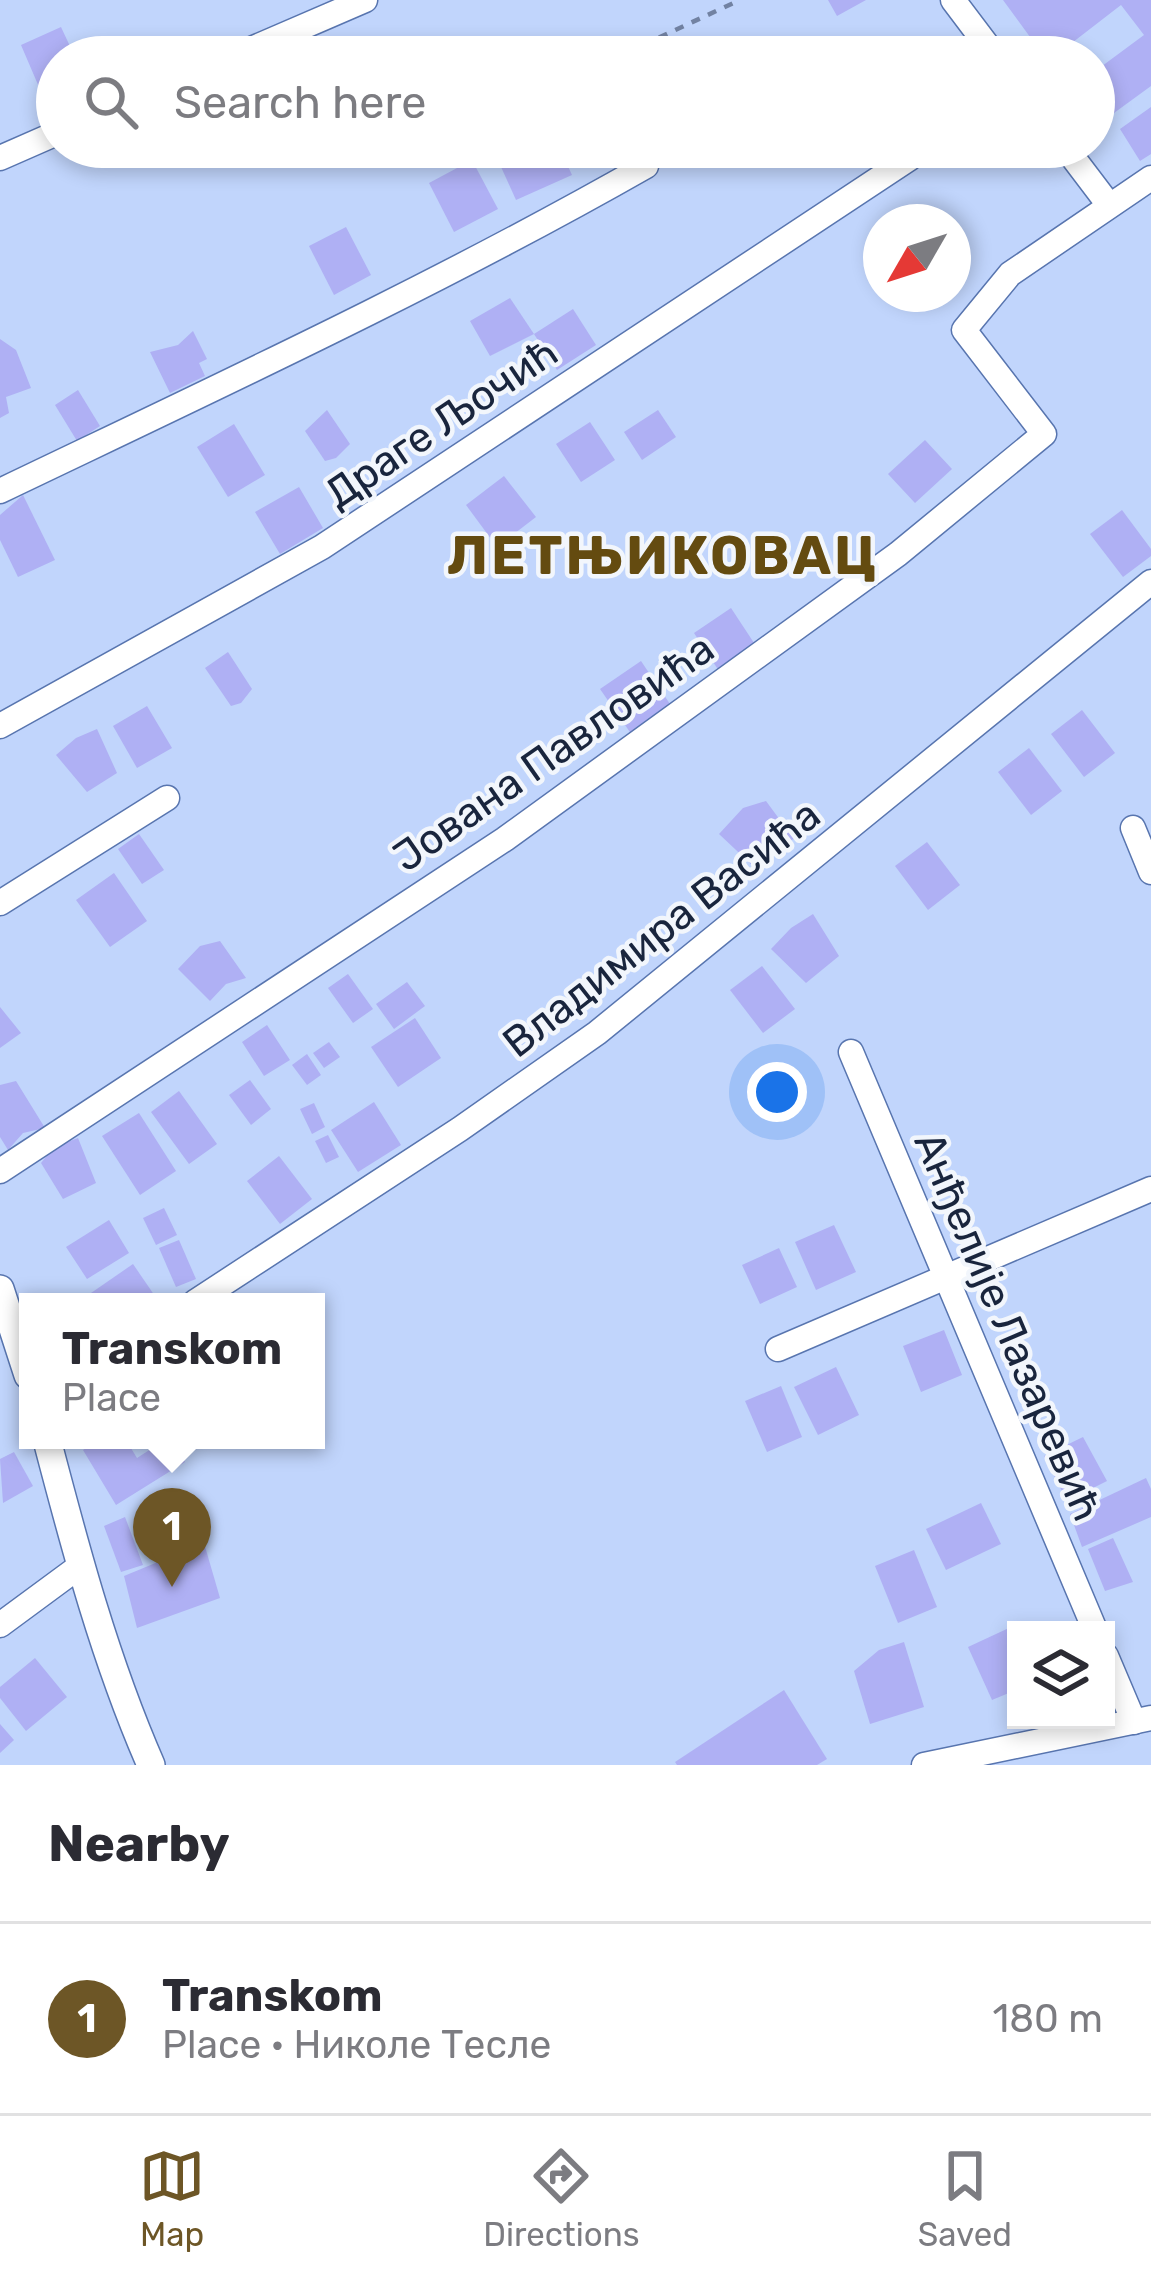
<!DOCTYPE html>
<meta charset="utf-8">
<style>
:root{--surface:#fff;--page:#f7f7f7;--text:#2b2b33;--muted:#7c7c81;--line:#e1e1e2;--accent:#6d5626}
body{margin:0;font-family:Rubik,sans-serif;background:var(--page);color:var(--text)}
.controls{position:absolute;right:36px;bottom:36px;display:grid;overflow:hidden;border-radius:0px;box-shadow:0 6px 18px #0003}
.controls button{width:108px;height:108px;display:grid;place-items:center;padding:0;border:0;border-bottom:3px solid var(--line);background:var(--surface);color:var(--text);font:60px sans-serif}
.compass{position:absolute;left:863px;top:204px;width:108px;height:108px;border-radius:50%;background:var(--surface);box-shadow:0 6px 18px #0003;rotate:231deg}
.you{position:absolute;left:777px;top:1092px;width:42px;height:42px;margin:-30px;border:9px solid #fff;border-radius:50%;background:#1a73e8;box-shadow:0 0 0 18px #1a73e833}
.badge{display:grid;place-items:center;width:78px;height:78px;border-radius:50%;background:var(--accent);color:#fff;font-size:39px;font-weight:700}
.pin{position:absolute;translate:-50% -99px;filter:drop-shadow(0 3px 6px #0008)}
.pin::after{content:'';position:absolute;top:63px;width:42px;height:36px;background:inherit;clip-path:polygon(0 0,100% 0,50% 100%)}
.popup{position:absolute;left:19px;top:1293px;width:306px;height:156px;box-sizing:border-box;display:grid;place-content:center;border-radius:0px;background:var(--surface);filter:drop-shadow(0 3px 9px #0005);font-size:39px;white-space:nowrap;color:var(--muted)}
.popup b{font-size:45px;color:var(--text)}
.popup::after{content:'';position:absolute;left:50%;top:100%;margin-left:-24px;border:24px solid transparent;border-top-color:var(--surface)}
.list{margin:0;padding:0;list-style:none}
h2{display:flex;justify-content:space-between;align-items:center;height:156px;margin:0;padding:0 48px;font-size:51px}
h2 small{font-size:39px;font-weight:400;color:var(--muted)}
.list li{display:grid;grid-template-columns:78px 1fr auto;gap:36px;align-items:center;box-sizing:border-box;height:192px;padding:0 48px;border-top:3px solid var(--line)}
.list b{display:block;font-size:45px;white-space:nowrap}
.list p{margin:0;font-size:39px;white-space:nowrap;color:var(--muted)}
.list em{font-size:39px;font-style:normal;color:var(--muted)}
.icon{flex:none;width:66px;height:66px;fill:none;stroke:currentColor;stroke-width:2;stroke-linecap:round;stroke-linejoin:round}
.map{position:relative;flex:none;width:1151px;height:1765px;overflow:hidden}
.search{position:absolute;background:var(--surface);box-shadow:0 6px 18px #0003;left:36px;right:36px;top:36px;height:132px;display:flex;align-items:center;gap:30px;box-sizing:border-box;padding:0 42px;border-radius:66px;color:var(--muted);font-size:45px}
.sheet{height:348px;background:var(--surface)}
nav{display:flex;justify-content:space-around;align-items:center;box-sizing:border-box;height:168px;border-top:3px solid var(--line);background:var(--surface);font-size:33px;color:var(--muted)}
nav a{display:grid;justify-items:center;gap:6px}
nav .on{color:var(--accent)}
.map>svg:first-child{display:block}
</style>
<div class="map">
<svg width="1151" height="1765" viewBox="0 0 1151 1765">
<rect width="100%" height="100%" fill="#c1d5fc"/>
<g fill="#afb0f4">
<polygon points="828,0 866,0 837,16"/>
<polygon points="1003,0 1151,0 1151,86 1114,113 1094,84 1094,72 1144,35 1121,5 1055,56 1048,46 1041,52"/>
<polygon points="61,27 75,57 57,57 57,82 42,94 21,45"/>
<polygon points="1151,107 1151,154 1140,161 1120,129"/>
<polygon points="492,147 559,147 572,175 516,200"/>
<polygon points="578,147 623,147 589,166"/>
<polygon points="472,160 498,209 454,232 429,183"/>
<polygon points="915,208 924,222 893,222"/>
<polygon points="346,227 371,275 334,295 309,246"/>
<polygon points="510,298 534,334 490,356 470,321"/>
<polygon points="573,309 596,345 557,370 534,334"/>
<polygon points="193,331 207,359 199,363 205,376 170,393 150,352 178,345"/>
<polygon points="0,339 16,350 31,388 6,397 9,413 0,418"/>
<polygon points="78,390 100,426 77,441 55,405"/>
<polygon points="327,410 350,444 336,458 325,461 305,431"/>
<polygon points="658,410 676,437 642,460 624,432"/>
<polygon points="590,422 615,460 581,482 556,444"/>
<polygon points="234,424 265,475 228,497 197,447"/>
<polygon points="925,440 952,469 915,503 888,474"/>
<polygon points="504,476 536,517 497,547 466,505"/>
<polygon points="299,487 323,528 280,554 255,512"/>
<polygon points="23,495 55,560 18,577 0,540 0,515"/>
<polygon points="1122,510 1151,549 1151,556 1123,577 1090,534"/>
<polygon points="731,608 756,646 719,671 694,633"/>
<polygon points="228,652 252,689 241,703 231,706 205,668"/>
<polygon points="641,661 672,707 632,735 600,689"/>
<polygon points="147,706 172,748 137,768 113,726"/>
<polygon points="1082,710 1115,753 1084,777 1051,734"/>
<polygon points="97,729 117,773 87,792 56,755 76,738"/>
<polygon points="1029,748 1062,791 1031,815 998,772"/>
<polygon points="766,801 794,839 770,848 753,866 719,834 743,808"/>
<polygon points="139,834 164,870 142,884 118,849"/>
<polygon points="927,842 960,885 928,910 895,866"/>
<polygon points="114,873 147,921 110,947 76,900"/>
<polygon points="813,914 839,956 806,983 771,949 791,928"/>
<polygon points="220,941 246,978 226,984 210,1001 178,969 200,946"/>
<polygon points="762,966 795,1009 763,1033 730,990"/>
<polygon points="348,974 373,1009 353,1023 328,988"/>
<polygon points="407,982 425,1006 394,1029 376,1004"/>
<polygon points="0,1007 21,1033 0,1048"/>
<polygon points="415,1018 441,1058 398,1087 371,1047"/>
<polygon points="267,1025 290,1060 264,1076 242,1042"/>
<polygon points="329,1042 340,1057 324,1068 313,1053"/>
<polygon points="307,1054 321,1075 307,1085 292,1065"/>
<polygon points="250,1080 271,1109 251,1125 229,1095"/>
<polygon points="16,1081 45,1128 23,1133 8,1150 0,1137 0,1085"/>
<polygon points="179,1091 217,1144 189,1164 151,1112"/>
<polygon points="374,1102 401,1145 358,1172 331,1130"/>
<polygon points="314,1103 325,1127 312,1134 300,1109"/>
<polygon points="139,1113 176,1171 140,1195 102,1136"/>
<polygon points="328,1135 339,1157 326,1163 315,1141"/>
<polygon points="78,1138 96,1183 63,1199 41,1163 54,1147"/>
<polygon points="279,1156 312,1199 280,1224 247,1181"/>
<polygon points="164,1208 177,1235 156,1245 143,1218"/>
<polygon points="109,1220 129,1253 87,1279 66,1247"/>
<polygon points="834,1225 856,1272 816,1290 795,1242"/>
<polygon points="179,1240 196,1279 176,1287 159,1248"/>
<polygon points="779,1248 797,1287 760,1304 742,1265"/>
<polygon points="133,1264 159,1302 78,1302"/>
<polygon points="944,1330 962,1375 921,1392 903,1346"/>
<polygon points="836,1367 859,1415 818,1435 794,1387"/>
<polygon points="781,1386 802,1437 767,1452 745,1401"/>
<polygon points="1083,1437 1107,1481 1067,1501 1044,1456"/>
<polygon points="99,1440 126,1440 137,1458 165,1440 172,1440 185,1462 116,1505 83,1450"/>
<polygon points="14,1452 33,1486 3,1503 0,1459"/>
<polygon points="1146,1478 1151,1489 1151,1517 1082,1547 1070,1514"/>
<polygon points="981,1503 1001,1544 946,1570 926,1529"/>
<polygon points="125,1517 143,1565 121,1572 104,1526"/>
<polygon points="1113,1538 1133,1582 1105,1591 1088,1549"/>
<polygon points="204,1543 220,1598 137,1628 124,1576"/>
<polygon points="914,1550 937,1607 898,1623 875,1566"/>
<polygon points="1011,1627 1016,1638 1016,1690 992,1700 968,1647"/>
<polygon points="904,1642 924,1707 870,1724 854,1671 879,1650"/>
<polygon points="35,1658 67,1697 26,1731 0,1698 0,1687"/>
<polygon points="784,1690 827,1759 817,1765 677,1765 675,1762"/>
<polygon points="0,1724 14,1740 0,1753"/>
</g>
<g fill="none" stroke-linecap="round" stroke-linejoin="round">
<g stroke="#5875af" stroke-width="27">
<g id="minor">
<polyline points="953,0 996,57"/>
<polyline points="233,57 365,0"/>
<polyline points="1065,147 1109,205"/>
<polyline points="0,158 57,133"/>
<path d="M0,491C217,387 437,285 646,166"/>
<polyline points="0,726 322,547 910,158"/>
<polyline points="1133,828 1151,872"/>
<polyline points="0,903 167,798"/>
<polyline points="851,1052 1095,1630"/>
<polyline points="0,1171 505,839 898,554 1044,434 964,330 1010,274 1151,178"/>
<polyline points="195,1302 460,1129 597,1033 1151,582"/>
<polyline points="778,1349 1151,1189"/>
<polyline points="0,1625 80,1566"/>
<polyline points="1106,1656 1134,1722"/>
<polyline points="924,1765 1151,1718"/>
</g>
</g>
<g stroke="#5875af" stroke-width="30">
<g id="tertiary">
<polyline points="0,1289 28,1375"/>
<path d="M47,1440C76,1551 105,1660 151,1765"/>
</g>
</g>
<polyline stroke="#7282a2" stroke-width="4.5" stroke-dasharray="9 9" stroke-linecap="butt" points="629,57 645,44 740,0"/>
<use href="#minor" stroke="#fff" stroke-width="24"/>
<use href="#tertiary" stroke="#fff" stroke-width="27"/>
</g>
<g text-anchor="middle" stroke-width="9" stroke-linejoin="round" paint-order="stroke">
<g font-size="42" fill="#19253d" stroke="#f2f6fc">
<text transform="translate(441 422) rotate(-34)" y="15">Драге Љочић</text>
<text transform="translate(553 752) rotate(-35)" y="15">Јована Павловића</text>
<text transform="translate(661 928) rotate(-38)" y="15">Владимира Васића</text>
<text transform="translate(1009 1326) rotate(67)" y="15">Анђелије Лазаревић</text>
</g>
<g font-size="54" font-weight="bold" letter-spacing="3" fill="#644b10" stroke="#f2f6fc">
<text x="663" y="574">ЛЕТЊИКОВАЦ</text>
</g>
</g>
</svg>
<div class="controls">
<button><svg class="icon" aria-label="layers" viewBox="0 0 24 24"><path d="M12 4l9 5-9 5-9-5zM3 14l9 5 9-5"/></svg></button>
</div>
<svg class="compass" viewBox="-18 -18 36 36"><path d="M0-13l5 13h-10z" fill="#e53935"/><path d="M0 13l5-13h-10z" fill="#7c7c81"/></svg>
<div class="you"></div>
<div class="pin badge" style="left:172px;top:1587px">1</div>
<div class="popup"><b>Transkom</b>Place</div>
<div class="search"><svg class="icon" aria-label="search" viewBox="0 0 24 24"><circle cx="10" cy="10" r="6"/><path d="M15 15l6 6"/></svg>Search here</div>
</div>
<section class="sheet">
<h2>Nearby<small></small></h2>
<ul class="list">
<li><span class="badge">1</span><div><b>Transkom</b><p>Place · Николе Тесле</p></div><em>180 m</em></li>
</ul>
</section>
<nav>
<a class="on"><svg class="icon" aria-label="map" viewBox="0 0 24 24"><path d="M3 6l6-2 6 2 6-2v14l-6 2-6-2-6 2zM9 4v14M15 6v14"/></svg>Map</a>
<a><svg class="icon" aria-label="directions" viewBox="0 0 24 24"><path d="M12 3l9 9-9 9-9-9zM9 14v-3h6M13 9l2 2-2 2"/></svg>Directions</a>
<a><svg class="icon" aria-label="saved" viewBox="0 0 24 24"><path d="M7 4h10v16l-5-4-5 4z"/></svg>Saved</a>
</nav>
